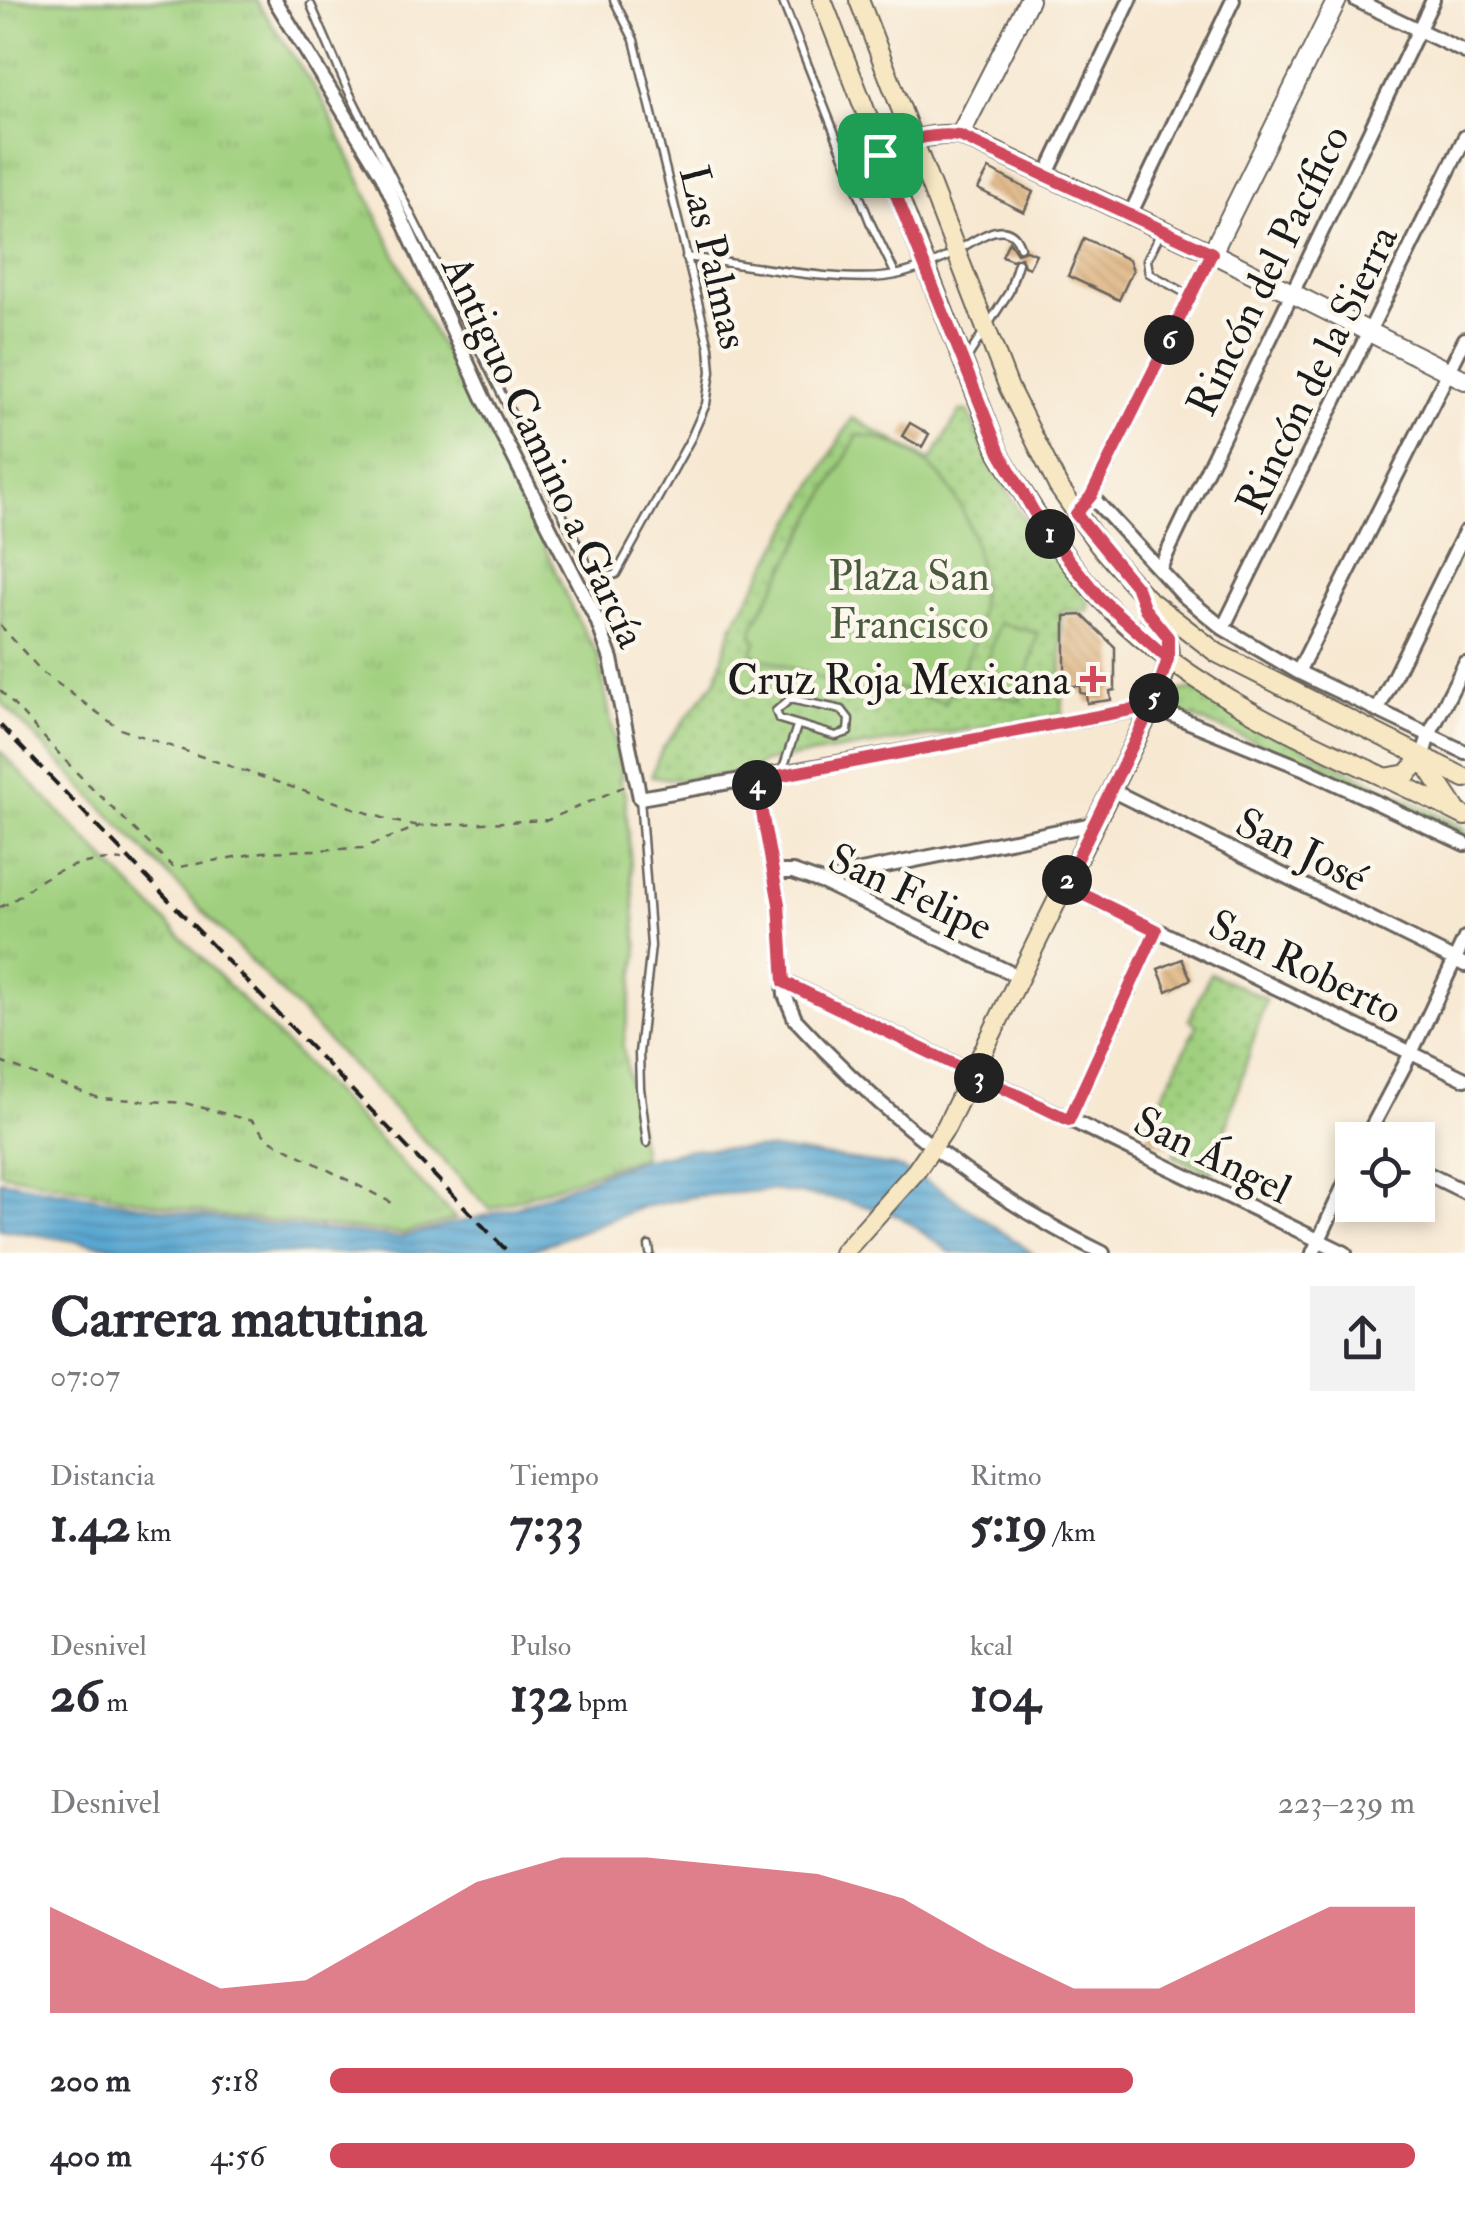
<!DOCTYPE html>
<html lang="es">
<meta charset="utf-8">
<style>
:root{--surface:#fff;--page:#f2f2f3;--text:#2b2b33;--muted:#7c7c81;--accent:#d1495b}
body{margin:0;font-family:"IM FELL Double Pica",serif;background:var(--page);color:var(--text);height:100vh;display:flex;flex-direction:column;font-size:38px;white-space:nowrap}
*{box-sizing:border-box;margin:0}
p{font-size:32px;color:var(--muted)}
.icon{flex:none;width:55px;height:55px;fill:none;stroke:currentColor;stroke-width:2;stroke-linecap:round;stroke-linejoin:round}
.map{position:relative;height:1253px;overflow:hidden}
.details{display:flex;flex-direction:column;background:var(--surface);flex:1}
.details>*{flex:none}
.fabs{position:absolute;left:1335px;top:1122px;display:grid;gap:20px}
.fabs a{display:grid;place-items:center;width:100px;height:100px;border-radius:0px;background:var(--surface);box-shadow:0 5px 15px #0003;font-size:50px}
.pin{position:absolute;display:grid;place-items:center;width:85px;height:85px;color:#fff;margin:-42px;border-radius:20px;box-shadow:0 5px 15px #0006}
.km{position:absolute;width:50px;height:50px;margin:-25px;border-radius:50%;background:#222;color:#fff;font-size:28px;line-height:50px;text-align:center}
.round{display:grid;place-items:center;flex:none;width:105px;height:105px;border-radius:0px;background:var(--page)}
.head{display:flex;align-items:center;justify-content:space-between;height:170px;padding:0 50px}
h1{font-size:55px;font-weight:700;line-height:75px}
.stats{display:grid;grid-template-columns:repeat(3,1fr);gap:15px;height:170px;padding:10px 50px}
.stats div{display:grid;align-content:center}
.stats b{font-size:50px;font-weight:700}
.stats small{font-size:28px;font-weight:400}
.stats p{font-size:28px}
.chart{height:280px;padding:20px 50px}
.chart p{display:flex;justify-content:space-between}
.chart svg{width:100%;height:180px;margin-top:10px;fill:var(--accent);opacity:.7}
ul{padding:0 50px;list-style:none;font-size:32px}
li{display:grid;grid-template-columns:160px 120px 1fr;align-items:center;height:75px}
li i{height:25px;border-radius:12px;background:var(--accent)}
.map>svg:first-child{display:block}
.grass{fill:url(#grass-tufts);stroke:#5e764e;stroke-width:2.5}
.park{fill:url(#park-dots);stroke:#5e764e;stroke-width:2.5}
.pitch{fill:#a0d07f;stroke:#5e764e;stroke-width:2.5}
.water{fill:url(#water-rules);stroke:#3a6176;stroke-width:2.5}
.building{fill:url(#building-back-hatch)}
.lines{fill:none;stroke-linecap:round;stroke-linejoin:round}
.service-casing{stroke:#69635c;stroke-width:11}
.minor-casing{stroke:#69635c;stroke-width:18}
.tertiary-casing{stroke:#69635c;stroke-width:22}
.secondary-casing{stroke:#69635c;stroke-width:22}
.path{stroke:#69635c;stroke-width:2.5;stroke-dasharray:8 8;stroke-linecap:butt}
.service{stroke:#fff;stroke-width:6}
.minor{stroke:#fff;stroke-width:12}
.tertiary{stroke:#fff;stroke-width:18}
.secondary{stroke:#f7e8c3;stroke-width:18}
.rail{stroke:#1c1c1c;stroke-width:4;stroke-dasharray:15 8;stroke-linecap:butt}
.route-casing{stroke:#fff;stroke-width:20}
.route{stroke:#d1495b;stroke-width:12}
.poi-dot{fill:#d1495b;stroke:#fbf7ec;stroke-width:4}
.labels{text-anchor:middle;stroke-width:9;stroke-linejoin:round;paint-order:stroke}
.street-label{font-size:42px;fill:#1c1c1c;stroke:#fbf7ec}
.park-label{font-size:42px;fill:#4a5b3f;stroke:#fbf7ec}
.poi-label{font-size:42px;fill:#1c1c1c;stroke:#fbf7ec;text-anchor:end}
</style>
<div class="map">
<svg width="1465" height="1253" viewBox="0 0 1465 1253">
<defs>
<pattern id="grass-tufts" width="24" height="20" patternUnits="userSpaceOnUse" patternTransform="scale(2.5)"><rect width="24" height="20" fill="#a0d07f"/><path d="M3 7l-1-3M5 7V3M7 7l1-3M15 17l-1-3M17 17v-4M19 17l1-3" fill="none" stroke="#89b26d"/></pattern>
<pattern id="park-dots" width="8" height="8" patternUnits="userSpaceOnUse" patternTransform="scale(2.5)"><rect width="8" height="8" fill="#a0d07f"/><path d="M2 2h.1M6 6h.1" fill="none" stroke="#89b26d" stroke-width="1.8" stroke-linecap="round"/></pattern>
<pattern id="water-rules" width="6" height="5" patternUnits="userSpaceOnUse" patternTransform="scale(2.5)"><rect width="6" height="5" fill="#57a6d1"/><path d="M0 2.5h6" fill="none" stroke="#4786a9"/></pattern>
<pattern id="building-back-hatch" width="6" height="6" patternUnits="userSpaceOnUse" patternTransform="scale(2.5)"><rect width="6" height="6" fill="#e0b786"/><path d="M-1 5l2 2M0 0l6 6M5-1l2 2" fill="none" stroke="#c09d73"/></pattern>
</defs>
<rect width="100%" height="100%" fill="#fbf7ec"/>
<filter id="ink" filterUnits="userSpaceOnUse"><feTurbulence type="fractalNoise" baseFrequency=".01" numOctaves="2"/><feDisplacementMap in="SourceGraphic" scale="20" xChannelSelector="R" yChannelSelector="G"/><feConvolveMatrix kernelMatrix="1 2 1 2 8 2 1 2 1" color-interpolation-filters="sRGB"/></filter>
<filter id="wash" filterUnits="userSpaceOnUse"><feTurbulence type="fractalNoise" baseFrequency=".0048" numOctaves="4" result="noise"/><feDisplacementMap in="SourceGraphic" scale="40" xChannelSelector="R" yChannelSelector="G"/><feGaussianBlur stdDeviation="2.25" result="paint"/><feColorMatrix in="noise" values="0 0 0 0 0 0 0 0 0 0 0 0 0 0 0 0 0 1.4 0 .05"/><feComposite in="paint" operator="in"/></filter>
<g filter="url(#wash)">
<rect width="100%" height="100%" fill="#f7e8d2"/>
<path class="grass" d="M0,0H256L323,101L423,313L526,504L573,611L598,655L622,777L619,779L625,794L638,953L623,1047L643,1156L490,1209L0,701Z
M0,751L456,1219L402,1234L219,1216L0,1173Z"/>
<path class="park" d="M960,411H968L986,453L1027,524L1090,604L1088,611H1061L1062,715L764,762L748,774L678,780L651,776L662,749L716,680L732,627L852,418L931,461Z
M1197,689L1278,735L1465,828V835L1325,768L1172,710L1165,704L1166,697L1179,691Z
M1210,973L1266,999L1212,1173L1173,1156L1181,1136L1150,1121L1197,1025L1189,1020Z"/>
<path class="pitch" d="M858,435C954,444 995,548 976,633C970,658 957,680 945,703L877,682L869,696L752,654L756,641L752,635L754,625Z
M999,623L1038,633L1020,701L979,690Z"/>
<path class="water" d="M691,1149H772L895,1166L941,1189L1032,1253H951L899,1216L847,1201L772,1190L697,1196L642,1207L525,1253H149L0,1229V1180L217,1219L400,1238L513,1208L633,1162Z"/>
<g id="blocks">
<path class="building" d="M989,169L1033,192L1024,212L978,189Z
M1084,238L1129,260L1133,270L1119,300L1068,276Z
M1009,241L1017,253L1026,250L1036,254L1029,268L1024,266L1021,257L1012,260L1002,256Z
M910,423L929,434L922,447L902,436Z
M1082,615L1115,647V690L1110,691L1111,700L1087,703L1086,694L1080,693V686H1065V616Z
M1182,959L1191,979L1167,991L1158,969Z
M1152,1126L1175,1137L1169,1148L1146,1138Z"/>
</g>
</g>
<g filter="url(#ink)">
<use href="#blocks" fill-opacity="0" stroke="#69635c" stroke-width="2.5"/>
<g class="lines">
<g class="service-casing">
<path id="service" d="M782,0L870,222L896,275
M311,5L347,88L591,571L604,578L616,574L691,438L706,404L711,372L709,347L634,40L614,0
M1161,232L1147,260L1149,273L1189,295
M686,257C739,263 852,287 900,274C919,269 940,262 957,251C975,240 1009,213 1020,247
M967,358L1009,292L1018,263
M790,699L842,710L849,719L848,732L836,736L779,719L776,711Z
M782,772L797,726
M640,798L651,946L639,1053L640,1088L647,1143
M649,1246L650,1253"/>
</g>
<g class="minor-casing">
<path id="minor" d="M275,0L382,175L483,397L597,620L611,659L640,798L1152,707L1305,769L1465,844
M1356,0L1465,52
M1046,176L1130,0
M1129,217L1233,0
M1091,496L1183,595L1223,628L1298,672L1465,752
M1076,513L1091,496L1212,253
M1160,568L1433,0
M1223,628L1465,137
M1298,672L1465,339
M1377,711L1465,532
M1422,758L1429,735L1465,664
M756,780L779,904L785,995L795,1019C883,1115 985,1196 1103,1253
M1111,790L1465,965
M774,872H793L824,883L1019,977
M824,883L856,872L1093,824
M1064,885L1465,1079
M784,981L1345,1253
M1069,1120L1156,930
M1365,1140L1411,1053L1465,938
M1418,1169L1465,1192
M1313,1253L1352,1168"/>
</g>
<g class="tertiary-casing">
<path id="tertiary" d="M960,135L1029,0
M880,155C908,140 928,133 960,135L1212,253L1465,380
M1212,253L1337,0"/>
</g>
<g class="secondary-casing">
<path id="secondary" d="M822,0L999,453C1029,504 1060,554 1099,597C1197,704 1340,752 1465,816
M859,0L1009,388L1058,486L1099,545L1146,598L1217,653L1465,778
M1385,778L1407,774L1422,758L1455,808
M843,1253L916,1171L946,1127L1152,707C1167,664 1182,651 1149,613"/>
</g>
<path class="path" d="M0,625L43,673L120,729L392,821L419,826
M0,690L76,772L174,868L263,852L363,848L420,826L548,820L625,786
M0,907C19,900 29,886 46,877C68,865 98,858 123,861
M0,1062L99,1098L185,1103L252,1121L268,1139L396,1205"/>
<use href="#service" class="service"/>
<use href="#minor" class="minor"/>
<use href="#tertiary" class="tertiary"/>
<use href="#secondary" class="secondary"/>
<path class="rail" d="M0,725L509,1253"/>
</g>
</g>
<g class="lines" filter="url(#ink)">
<g class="route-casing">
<path id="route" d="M880,155L1000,453L1034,512L1066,556L1100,598L1168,659L1152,706L1064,885L1156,930L1069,1120L784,982L779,904L756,780L1152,706L1168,659V637L1145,609L1137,588L1076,514L1091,496L1212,253L960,136C928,133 908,140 880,155"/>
</g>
<use href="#route" class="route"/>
</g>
<path class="poi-dot" d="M1088 664h10v10h10v10h-10v10h-10v-10h-10v-10h10z"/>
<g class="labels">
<g class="street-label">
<text transform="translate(715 257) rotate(77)" y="15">Las Palmas</text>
<text transform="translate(1267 270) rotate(-64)" y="15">Rincón del Pacífico</text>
<text transform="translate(1316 369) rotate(-64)" y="15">Rincón de la Sierra</text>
<text transform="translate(545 451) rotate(65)" y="15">Antiguo Camino a García</text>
<text transform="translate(1302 849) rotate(26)" y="15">San José</text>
<text transform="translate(911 891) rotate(25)" y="15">San Felipe</text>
<text transform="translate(1306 966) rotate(26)" y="15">San Roberto</text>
<text transform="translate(1213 1154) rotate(26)" y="15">San Ángel</text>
</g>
<g class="park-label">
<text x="909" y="590">Plaza San<tspan x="909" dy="48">Francisco</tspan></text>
</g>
<g class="poi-label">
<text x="1070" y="694">Cruz Roja Mexicana</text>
</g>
</g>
</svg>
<div class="fabs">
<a><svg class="icon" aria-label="locate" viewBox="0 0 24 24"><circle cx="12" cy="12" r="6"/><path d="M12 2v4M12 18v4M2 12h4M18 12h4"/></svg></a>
</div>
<div class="pin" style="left:880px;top:155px;background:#1e9e55"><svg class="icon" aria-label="arrive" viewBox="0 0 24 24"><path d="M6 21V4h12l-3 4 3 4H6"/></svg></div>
<b class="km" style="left:1050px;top:534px">1</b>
<b class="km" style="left:1067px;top:880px">2</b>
<b class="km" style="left:979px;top:1078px">3</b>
<b class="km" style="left:757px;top:785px">4</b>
<b class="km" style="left:1154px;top:698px">5</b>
<b class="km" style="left:1169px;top:340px">6</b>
</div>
<section class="details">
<div class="head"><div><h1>Carrera matutina</h1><p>07:07</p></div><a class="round"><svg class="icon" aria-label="share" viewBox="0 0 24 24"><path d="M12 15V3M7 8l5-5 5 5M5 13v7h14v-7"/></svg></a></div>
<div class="stats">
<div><p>Distancia</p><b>1.42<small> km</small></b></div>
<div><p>Tiempo</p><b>7:33</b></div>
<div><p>Ritmo</p><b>5:19<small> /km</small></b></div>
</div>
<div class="stats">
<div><p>Desnivel</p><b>26<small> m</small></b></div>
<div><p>Pulso</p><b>132<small> bpm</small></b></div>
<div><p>kcal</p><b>104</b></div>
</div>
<div class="chart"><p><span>Desnivel</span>223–239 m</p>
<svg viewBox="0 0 160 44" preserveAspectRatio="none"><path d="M0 44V18L10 28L20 38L30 36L40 24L50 12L60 6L70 6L80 8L90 10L100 16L110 28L120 38L130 38L140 28L150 18L160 18V44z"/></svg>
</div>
<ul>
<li><b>200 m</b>5:18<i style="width:74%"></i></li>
<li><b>400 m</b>4:56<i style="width:100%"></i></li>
</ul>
</section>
